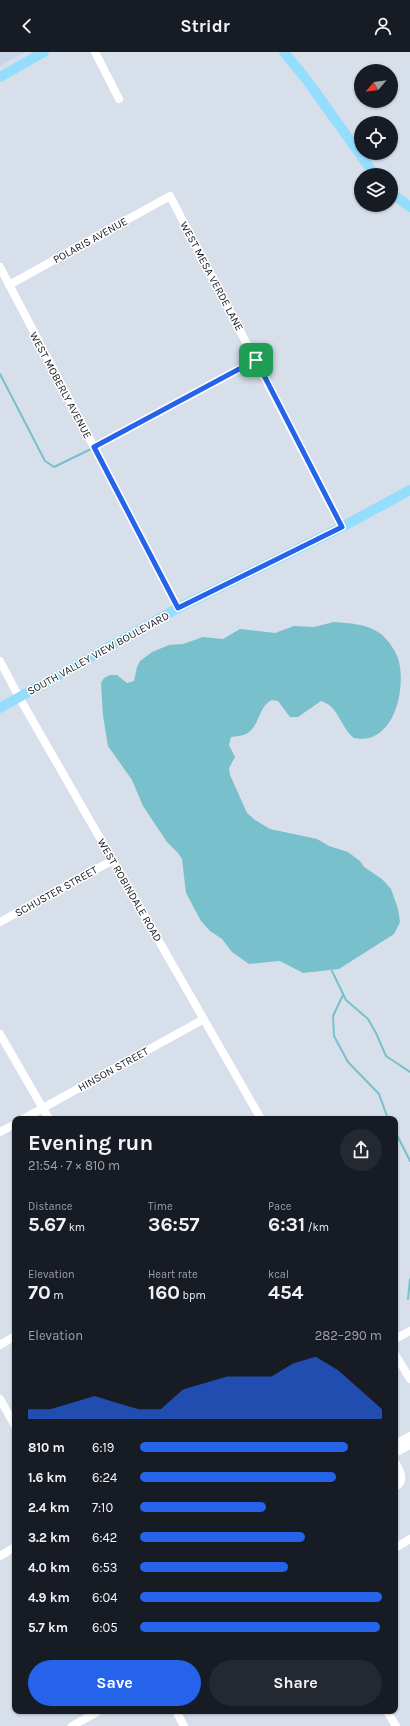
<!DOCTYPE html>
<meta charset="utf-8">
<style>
:root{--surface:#171b24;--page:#242831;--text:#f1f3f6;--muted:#9ea1a6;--accent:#2563eb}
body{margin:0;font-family:Karla,sans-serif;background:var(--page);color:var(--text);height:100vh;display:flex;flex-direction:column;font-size:15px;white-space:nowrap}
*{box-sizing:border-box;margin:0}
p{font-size:13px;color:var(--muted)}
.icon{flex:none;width:22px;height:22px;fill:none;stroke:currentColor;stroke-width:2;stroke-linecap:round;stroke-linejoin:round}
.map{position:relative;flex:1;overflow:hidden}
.panel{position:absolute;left:12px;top:1064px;width:386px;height:598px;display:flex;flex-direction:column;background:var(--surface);border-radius:8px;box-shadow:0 1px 3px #0004}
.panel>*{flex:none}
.needle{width:26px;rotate:241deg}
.fabs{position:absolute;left:354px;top:12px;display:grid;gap:8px}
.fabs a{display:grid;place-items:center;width:44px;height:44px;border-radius:50%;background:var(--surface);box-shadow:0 1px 3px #0004;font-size:20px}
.pin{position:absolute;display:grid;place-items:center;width:34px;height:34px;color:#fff;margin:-17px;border-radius:8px;box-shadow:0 2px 6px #0006}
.round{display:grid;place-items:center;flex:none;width:42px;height:42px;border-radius:21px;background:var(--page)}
.head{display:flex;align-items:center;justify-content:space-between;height:68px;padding:0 16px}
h1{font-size:22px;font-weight:700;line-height:30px}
.metrics{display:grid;grid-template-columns:repeat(3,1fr);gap:6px;height:68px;padding:4px 16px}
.metrics div{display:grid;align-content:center}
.metrics b{font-size:20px;font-weight:700}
.metrics small{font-size:11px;font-weight:400}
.metrics p{font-size:11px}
.chart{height:112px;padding:8px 16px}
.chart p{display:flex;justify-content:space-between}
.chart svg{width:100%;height:72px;margin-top:4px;fill:var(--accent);opacity:.7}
.cta{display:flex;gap:8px;margin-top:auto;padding:8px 16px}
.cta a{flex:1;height:46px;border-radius:24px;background:var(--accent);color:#fff;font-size:16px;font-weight:700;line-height:46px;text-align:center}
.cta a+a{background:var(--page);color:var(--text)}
ul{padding:0 16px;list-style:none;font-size:13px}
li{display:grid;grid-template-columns:64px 48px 1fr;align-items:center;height:30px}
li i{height:10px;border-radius:5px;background:var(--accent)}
header{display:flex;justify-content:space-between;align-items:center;height:52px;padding:0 16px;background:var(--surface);font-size:18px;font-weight:700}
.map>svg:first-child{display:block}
.built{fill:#c7d5e7}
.water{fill:#78c0cb}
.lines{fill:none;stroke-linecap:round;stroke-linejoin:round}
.stream{stroke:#78c0cb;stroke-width:2}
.minor{stroke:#fff;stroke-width:8}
.major{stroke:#95ddfd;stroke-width:10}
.route-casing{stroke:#fff;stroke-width:8}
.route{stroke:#2563eb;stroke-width:5}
.labels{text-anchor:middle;stroke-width:3;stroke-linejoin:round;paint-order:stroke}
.street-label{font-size:11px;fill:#16191e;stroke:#fff}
</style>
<header><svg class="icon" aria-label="back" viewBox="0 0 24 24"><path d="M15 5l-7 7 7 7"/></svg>Stridr<svg class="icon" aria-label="person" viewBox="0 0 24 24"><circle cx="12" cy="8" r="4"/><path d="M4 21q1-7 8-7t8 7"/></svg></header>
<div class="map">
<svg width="410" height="1674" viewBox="0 0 410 1674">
<rect width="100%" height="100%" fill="#d7dfeb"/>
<path class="built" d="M0,0H25L0,14Z"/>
<path class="water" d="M334,570C349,571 368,572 381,582C388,588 397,600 399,610C406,639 393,694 354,686C339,674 340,655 321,649L298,665H290L278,649L272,648C258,654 260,675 246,682C242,684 236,684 231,685L229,693L235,705L229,716L230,723L247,761L255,768L270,777L317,787L329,794L348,800L360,809L364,815L382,827L391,837L398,857L400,870L394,882L339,917L303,921L280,909L249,912L232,900L222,887L210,879L201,869L186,841L182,807L178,801L167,790L143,754L132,728L108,694L103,664L101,631L104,626L110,623H117L127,631L134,629L137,615L140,609L152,600L169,593L183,592L203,585L223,587L240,577L275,581L294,574L314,575Z"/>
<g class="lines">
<path class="stream" d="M0,322L45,409L54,415L91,397
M332,919L346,948L368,967L376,981L386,1004L410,1020
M343,943L333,964L334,984L348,1010L379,1042L388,1067
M395,1079L410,1109
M408,1247L410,1227"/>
<path class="minor" d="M95,0L119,47
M0,215L178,556
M9,233L170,144L342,475
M94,395L256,308
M0,609L19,645L261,1067
M0,870L113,808
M0,982L49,1067
M23,1067L204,967
M0,1080L15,1072
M395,1287L410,1279
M0,1293L15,1284
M395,1302L410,1327
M0,1347L15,1374
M395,1392L410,1384
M395,1401L410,1393
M395,1410C400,1418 406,1429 395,1435
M395,1496L410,1487
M0,1504L15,1495
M176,1659L184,1674
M387,1659L396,1674
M72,1674L99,1659"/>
<path class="major" d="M284,0L306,27L375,123
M0,25L44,0
M391,141L410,155
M0,656L178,556L342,475L410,438"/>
</g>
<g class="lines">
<g class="route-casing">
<path id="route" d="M256,308L342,475L178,556L94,395Z"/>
</g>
<use href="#route" class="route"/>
</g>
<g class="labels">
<g class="street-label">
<text transform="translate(90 188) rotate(-29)" y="4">POLARIS AVENUE</text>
<text transform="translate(212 224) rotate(62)" y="4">WEST MESA VERDE LANE</text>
<text transform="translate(61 333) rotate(62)" y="4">WEST MOBERLY AVENUE</text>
<text transform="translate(98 601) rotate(-29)" y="4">SOUTH VALLEY VIEW BOULEVARD</text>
<text transform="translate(130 838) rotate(60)" y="4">WEST ROBINDALE ROAD</text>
<text transform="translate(56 839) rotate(-29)" y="4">SCHUSTER STREET</text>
<text transform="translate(113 1017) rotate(-29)" y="4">HINSON STREET</text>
</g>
</g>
</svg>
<div class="fabs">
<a><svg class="needle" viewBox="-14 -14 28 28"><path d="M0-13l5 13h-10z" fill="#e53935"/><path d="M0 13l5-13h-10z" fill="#9ea1a6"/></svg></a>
<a><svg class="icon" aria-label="locate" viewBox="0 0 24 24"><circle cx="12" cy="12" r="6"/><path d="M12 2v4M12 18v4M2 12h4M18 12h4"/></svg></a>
<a><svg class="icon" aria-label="layers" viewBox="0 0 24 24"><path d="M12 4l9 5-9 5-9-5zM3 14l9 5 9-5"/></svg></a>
</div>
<div class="pin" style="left:256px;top:308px;background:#1e9e55"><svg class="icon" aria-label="arrive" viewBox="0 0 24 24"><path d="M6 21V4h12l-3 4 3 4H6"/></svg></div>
<section class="panel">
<div class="head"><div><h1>Evening run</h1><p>21:54 · 7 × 810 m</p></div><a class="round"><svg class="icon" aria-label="share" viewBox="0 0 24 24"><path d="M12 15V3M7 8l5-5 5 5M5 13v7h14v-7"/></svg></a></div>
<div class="metrics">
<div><p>Distance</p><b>5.67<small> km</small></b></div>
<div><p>Time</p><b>36:57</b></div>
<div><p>Pace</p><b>6:31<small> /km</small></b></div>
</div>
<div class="metrics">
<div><p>Elevation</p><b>70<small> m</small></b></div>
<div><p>Heart rate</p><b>160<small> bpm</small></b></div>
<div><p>kcal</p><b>454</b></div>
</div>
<div class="chart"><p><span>Elevation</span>282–290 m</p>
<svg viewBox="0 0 160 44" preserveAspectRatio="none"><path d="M0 44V38L10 38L20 34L30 30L40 34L50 38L60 38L70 26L80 22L90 18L100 18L110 18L120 10L130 6L140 14L150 26L160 38V44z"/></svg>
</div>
<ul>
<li><b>810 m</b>6:19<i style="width:86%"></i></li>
<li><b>1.6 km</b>6:24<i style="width:81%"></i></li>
<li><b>2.4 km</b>7:10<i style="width:52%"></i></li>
<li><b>3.2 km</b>6:42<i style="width:68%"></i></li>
<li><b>4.0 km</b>6:53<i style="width:61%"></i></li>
<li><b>4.9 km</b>6:04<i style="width:100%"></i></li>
<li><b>5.7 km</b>6:05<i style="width:99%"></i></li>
</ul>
<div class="cta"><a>Save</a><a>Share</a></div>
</section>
</div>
